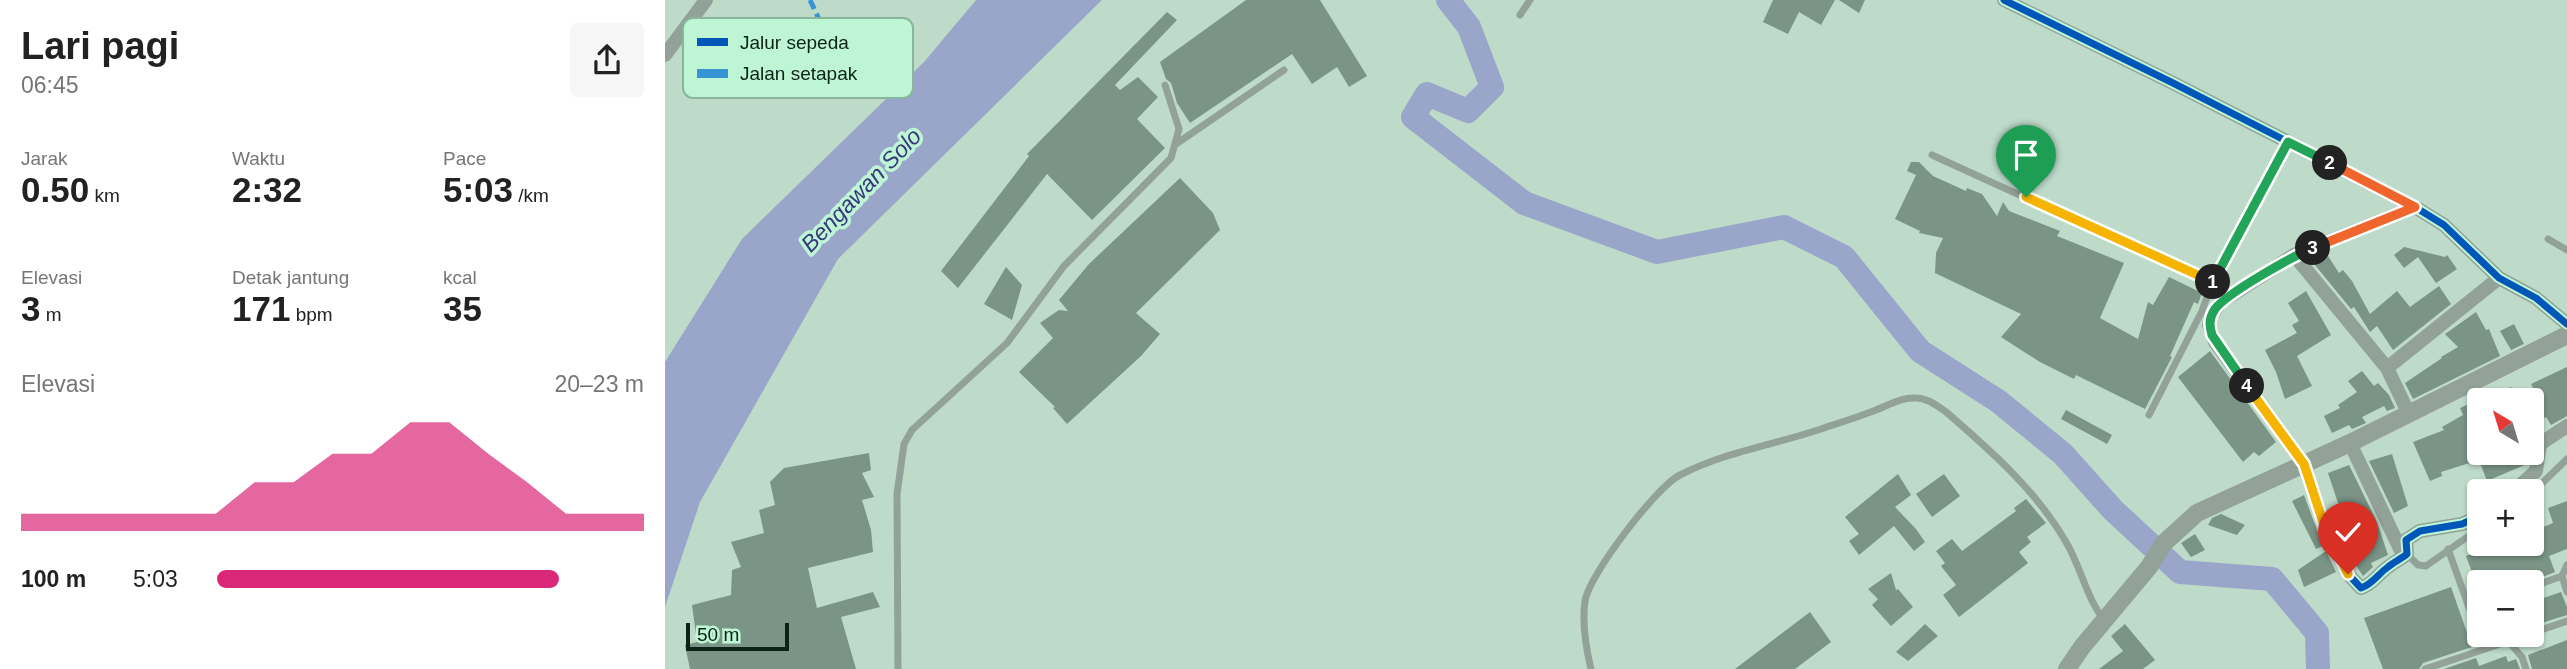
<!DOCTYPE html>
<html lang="id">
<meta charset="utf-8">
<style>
:root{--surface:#fff;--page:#f6f6f6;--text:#222;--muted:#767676;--accent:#db2777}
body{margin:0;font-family:Helvetica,sans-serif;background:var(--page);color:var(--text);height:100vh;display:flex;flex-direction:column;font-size:26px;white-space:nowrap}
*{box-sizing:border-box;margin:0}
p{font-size:23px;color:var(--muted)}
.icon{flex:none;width:38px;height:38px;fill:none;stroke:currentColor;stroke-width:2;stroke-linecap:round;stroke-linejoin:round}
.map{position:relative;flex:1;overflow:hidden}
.sheet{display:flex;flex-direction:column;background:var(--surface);width:665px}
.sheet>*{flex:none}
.needle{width:46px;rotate:322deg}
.buttons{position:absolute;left:1802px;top:388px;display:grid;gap:14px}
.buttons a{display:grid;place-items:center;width:77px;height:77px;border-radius:7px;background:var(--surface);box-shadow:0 2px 5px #0004;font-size:35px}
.scale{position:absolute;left:21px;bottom:18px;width:103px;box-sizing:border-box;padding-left:7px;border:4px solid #0b2216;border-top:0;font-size:19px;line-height:24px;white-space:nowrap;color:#0b2216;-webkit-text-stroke:5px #bef6d5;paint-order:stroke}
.pin{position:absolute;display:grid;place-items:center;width:60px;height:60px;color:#fff;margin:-72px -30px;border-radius:50% 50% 50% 0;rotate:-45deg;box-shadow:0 0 7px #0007}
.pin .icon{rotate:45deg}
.km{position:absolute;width:35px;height:35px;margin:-18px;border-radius:50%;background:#222;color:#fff;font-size:19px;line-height:35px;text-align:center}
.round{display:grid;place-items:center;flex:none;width:74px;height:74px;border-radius:7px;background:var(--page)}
.summary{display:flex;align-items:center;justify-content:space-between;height:119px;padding:0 21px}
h1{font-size:38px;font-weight:600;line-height:52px}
.metrics{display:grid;grid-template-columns:repeat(3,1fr);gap:10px;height:119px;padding:7px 21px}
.metrics div{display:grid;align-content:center}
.metrics b{font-size:35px;font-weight:600}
.metrics small{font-size:19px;font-weight:400}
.metrics p{font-size:19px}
.chart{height:196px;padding:14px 21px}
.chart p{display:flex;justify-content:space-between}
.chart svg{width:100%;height:126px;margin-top:7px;fill:var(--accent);opacity:.7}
ul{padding:0 21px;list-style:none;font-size:23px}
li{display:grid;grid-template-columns:112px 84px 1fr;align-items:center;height:52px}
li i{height:18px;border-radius:9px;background:var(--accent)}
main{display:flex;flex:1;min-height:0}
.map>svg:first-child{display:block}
.water{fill:#9aa6c9}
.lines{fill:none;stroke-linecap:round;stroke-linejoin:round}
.river{stroke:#9aa6c9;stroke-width:24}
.building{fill:#7a9486}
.service{stroke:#92a298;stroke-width:7}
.minor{stroke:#92a298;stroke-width:14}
.tertiary{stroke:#92a298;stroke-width:18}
.quiet{stroke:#3795d4;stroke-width:5;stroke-dasharray:10 5;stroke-linecap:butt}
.cycleway-casing{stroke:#bef6d5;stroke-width:11}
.cycleway{stroke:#0057b8;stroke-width:7}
.split-1-casing{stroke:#fff;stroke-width:14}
.split-2-casing{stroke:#fff;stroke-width:14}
.split-3-casing{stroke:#fff;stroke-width:14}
.split-4-casing{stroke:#fff;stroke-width:14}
.split-5-casing{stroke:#fff;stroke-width:14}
.split-1{stroke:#f5b400;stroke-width:9}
.split-2{stroke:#22a559;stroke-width:9}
.split-3{stroke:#f0652b;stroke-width:9}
.split-4{stroke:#22a559;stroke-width:9}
.split-5{stroke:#f5b400;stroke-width:9}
.labels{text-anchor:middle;stroke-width:7;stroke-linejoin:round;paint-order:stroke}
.water-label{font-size:23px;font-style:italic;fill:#38387d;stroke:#bef6d5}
.key{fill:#bef6d5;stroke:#88b69c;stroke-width:2}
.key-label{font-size:19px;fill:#0b2216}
</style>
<main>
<section class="sheet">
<div class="summary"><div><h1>Lari pagi</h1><p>06:45</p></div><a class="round"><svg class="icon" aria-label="share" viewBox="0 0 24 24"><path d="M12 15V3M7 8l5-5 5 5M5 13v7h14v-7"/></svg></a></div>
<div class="metrics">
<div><p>Jarak</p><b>0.50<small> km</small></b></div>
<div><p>Waktu</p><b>2:32</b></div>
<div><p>Pace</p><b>5:03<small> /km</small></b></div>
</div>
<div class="metrics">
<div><p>Elevasi</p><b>3<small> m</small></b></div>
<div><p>Detak jantung</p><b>171<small> bpm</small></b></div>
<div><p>kcal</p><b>35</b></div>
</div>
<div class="chart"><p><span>Elevasi</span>20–23 m</p>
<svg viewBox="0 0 160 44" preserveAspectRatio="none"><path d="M0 44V38L10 38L20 38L30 38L40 38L50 38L60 27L70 27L80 17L90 17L100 6L110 6L120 17L130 27L140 38L150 38L160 38V44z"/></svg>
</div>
<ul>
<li><b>100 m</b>5:03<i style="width:80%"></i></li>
</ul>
</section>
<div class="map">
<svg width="1902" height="669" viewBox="0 0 1902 669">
<rect width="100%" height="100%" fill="#bedbca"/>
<path class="water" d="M311,0H437L173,259L35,502L0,607V362L77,239L259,62Z"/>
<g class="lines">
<path class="river" d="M783,0L804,27L827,87L803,111L762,94L748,117L859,203L992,252L1119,227L1179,257L1255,351L1333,401L1398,454L1448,510L1515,572L1607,579L1652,633L1653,669"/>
</g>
<path class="building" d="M581,0H655L702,76L684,87L672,67L647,84L627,54L525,123L512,103L506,83L501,79L495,62Z
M1108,0H1170L1156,25L1134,12L1123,34L1098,22Z
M1174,0H1200L1194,13Z
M502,12L512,20L450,85L455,90L473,77L493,97L472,119L500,148L427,220L382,174L293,288L276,271L364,156L362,154Z
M1246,162H1254L1268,176L1301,191L1302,188L1317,194L1332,216L1338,202L1344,211L1395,231L1392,236L1459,263L1435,318L1473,339L1483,302L1488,305L1504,277L1537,293L1533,304L1529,302L1505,356L1507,357L1480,409L1411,375L1409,379L1375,362L1336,337L1356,314L1270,273L1271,253L1278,238L1254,233L1255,231L1230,219L1251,175L1242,171Z
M515,178L548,213L555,230L471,313L495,334L476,356L402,424L388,408L390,407L354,372L388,338L375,323L394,310L403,311L394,300L424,264Z
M1739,247L1780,257L1782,255L1792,269L1771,283L1753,257L1739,268L1729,255Z
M1663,256L1674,273L1678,270L1687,281L1705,314L1732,291L1745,307L1774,286L1786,304L1728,350L1712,326L1705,332L1689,307L1686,309L1650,265Z
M341,267L357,285L347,320L319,304Z
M1641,291L1666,335L1632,356L1647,386L1620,399L1611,372L1600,350L1632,333L1627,325L1634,321L1623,303Z
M1811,312L1821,330L1824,329L1835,356L1748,399L1740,383L1777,358L1776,357L1793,347L1780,334Z
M1849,324L1859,344L1846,350L1835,331Z
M1545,351L1611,442L1594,456L1589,452L1578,462L1513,377Z
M1902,367V416L1886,425L1881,417L1867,425V412L1878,406L1866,384Z
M1697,371L1709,386L1713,383L1724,395L1730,408L1722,411L1719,406L1697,417L1701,423L1687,429L1684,425L1667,433L1659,416L1675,408L1673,405L1692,392L1683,381Z
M1847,387L1852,401H1813L1812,400Z
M1808,402L1815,422V453H1864L1862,464L1822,481L1814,460L1776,472L1777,476L1765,481L1748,442L1779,430L1777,427L1798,415L1795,408Z
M1401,410L1447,435L1442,444L1396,419Z
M204,453L206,470L197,473L209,497L197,500L206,530L208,552L143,568L152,608L208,592L215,607L176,617L191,669H25L20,645L32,642L27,605L66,595L67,570L76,567L66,542L99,533L94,510L110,505L105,482L119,468Z
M1727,454L1743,506L1729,513L1704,461Z
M1684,465L1712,522L1723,555L1706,563L1708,567L1698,576L1686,558L1700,553L1687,529L1674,534L1667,518L1677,515L1663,473Z
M1233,474L1246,495L1230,507L1251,529L1260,542L1249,551L1229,526L1194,555L1184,541L1194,534L1180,517Z
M1279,474L1295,496L1267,517L1251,494Z
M1639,495L1658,546L1651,549L1627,501Z
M1361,499L1381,523L1362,537L1366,542L1354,552L1363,563L1294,617L1278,595L1291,585L1276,566L1280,563L1271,551L1287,539L1297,551L1351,511L1349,508Z
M1902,501V549L1884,556L1890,572L1863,583H1811L1801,556L1833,544H1867V532L1888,523L1883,508Z
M1556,514L1580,525L1572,535L1543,525L1547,518Z
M1530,534L1540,550L1526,557L1516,543Z
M1661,551L1671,572L1639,587L1633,570Z
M1226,573L1231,590L1233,589L1248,607L1226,626L1207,605L1213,599L1203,589Z
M1786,587L1807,647L1758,663L1754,669H1718L1699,618Z
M1896,592L1902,607V615L1867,626V602Z
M1145,612L1166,642L1130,669H1070Z
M1260,624L1273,636L1243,661L1231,652Z
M1460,624L1490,660L1478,669H1434L1458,651L1446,636Z
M1902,640V669H1867L1863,655Z
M1841,656L1843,662L1851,659L1855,669H1779L1811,658L1814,666Z"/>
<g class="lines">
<path class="service" d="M855,15L865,0
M511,144L619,70
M1267,155L1547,283
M1883,239L1902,250
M1484,415L1537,311L1547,283L1623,142
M1867,493L1902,459
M1783,549L1819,649
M1742,554L1753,565L1761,566L1815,528
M1902,565L1897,576L1902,592
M1867,587L1897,576
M1867,633L1902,621
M1844,642L1857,657L1861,669
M233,669L232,494L239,444L247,430L342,343L399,266L506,158L514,129L500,85
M926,669C921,648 917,622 920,601C924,575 991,487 1015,475C1059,452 1109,445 1156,429C1174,423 1193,417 1211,410C1224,405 1237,397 1251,398C1262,398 1271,405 1280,411C1325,450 1371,490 1401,542C1416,567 1421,597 1439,620
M1760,669L1862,635"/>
<path class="minor" d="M1339,0L1508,83L1750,207L1779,225L1834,278L1871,298L1902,324
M0,55L41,0
M1750,207L1629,255L1556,302L1546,316L1544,325L1550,342L1639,464L1659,525L1683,574L1696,588C1708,584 1713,574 1723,567C1729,562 1736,559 1742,554L1741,540L1755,531L1797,524L1815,516
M1629,255L1722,368L1743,412
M1722,368L1834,278
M1685,443L1738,555
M1848,492L1871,471L1875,444L1902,426"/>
<path class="tertiary" d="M1402,669L1417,647L1484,567L1499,543L1532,513L1685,443L1902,335"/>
<path class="quiet" d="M145,0L185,85"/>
<g class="cycleway-casing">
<path id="cycleway" d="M1339,0L1508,83L1750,207L1779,225L1834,278L1871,298L1902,324
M1750,207L1629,255L1556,302L1546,316L1544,325L1550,342L1639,464L1659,525L1683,574L1696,588C1708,584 1713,574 1723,567C1729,562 1736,559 1742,554L1741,540L1755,531L1797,524L1815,516"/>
</g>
<use href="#cycleway" class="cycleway"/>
</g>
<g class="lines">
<g class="split-1-casing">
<path id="split-1" d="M1361,197L1548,282"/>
</g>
<g class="split-2-casing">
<path id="split-2" d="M1548,282L1623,142L1665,163"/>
</g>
<g class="split-3-casing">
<path id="split-3" d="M1648,248L1750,207L1665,163"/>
</g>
<g class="split-4-casing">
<path id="split-4" d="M1582,386L1547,335C1544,325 1544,318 1550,309C1562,293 1628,256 1648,248"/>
</g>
<g class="split-5-casing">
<path id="split-5" d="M1582,386L1639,464L1659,525L1683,574"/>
</g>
<use href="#split-1" class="split-1"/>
<use href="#split-2" class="split-2"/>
<use href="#split-3" class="split-3"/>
<use href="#split-4" class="split-4"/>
<use href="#split-5" class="split-5"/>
</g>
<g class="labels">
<g class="water-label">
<text transform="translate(196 190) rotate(-46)" y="8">Bengawan Solo</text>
</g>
</g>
<rect x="18" y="18" width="230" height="80" rx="10" class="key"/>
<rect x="32" y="38" width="31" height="8" fill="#0057b8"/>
<rect x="32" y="69" width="31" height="9" fill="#3795d4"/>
<g class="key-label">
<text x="75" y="49">Jalur sepeda</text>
<text x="75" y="80">Jalan setapak</text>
</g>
</svg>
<div class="buttons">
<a><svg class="needle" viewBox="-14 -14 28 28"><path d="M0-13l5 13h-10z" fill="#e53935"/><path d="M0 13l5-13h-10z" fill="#767676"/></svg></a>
<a>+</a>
<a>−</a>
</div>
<div class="scale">50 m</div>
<div class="pin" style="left:1361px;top:197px;background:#1e9e55"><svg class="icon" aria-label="arrive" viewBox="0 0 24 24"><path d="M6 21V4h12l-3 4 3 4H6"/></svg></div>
<div class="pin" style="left:1683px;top:574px;background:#d93025"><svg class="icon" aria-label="check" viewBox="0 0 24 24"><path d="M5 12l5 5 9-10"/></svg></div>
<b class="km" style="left:1548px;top:282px">1</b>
<b class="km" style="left:1665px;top:163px">2</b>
<b class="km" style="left:1648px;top:248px">3</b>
<b class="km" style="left:1582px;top:386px">4</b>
</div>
</main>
